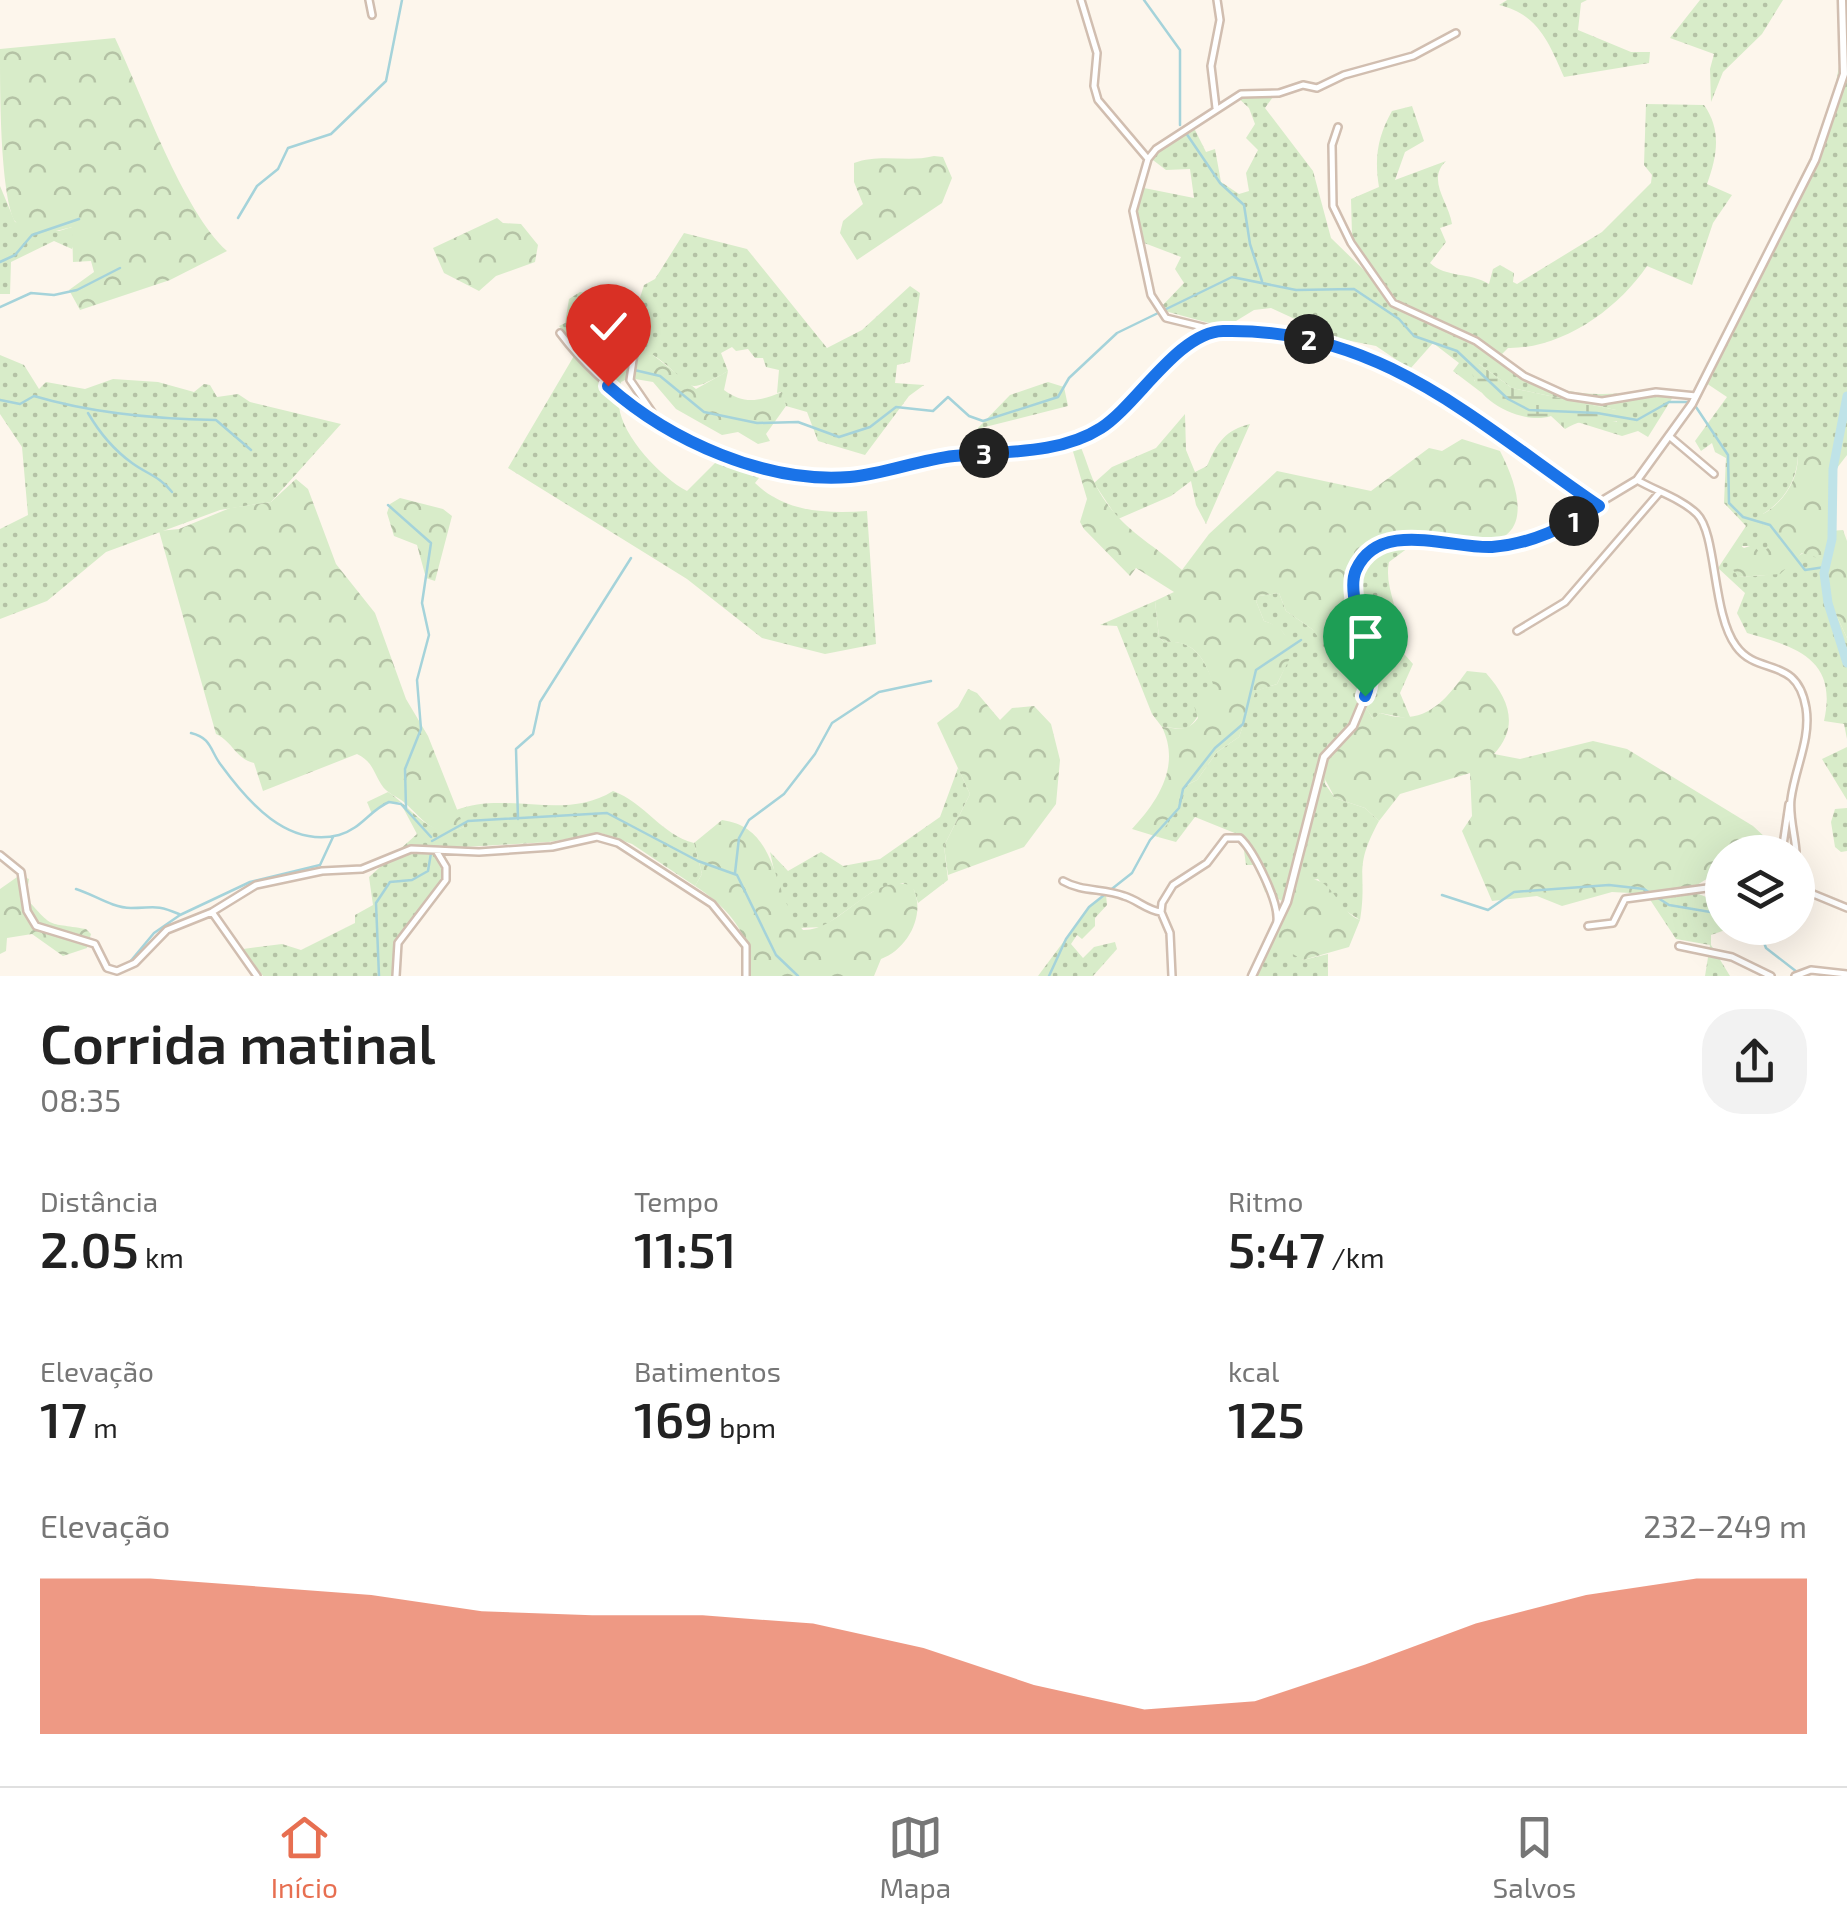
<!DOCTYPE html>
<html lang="pt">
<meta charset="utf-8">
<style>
:root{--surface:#fff;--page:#f2f2f2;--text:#222;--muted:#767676;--line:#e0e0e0;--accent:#e76f51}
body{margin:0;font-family:"Exo 2",sans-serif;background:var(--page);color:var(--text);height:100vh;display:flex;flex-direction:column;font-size:38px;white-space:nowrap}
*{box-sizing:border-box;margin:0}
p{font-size:32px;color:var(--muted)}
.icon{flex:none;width:55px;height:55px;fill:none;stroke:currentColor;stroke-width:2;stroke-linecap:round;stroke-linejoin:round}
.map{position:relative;height:976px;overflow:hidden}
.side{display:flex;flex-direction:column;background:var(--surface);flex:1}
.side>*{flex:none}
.controls{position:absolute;left:1705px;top:835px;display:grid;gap:20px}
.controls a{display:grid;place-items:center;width:110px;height:110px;border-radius:50%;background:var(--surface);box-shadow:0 10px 40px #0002;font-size:50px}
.pin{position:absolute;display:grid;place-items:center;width:85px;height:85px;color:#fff;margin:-102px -42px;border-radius:50% 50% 50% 0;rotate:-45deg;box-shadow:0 0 10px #0007}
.pin .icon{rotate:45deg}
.km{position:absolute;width:50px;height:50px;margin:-25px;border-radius:50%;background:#222;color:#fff;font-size:28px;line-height:50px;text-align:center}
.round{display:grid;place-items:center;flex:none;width:105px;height:105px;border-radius:40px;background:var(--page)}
.overview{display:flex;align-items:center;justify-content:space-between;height:170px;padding:0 40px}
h1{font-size:55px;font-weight:600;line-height:75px}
.stats{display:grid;grid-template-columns:repeat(3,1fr);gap:15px;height:170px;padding:10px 40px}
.stats div{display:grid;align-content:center}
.stats b{font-size:50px;font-weight:600}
.stats small{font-size:28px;font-weight:400}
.stats p{font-size:28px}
.chart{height:280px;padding:20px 40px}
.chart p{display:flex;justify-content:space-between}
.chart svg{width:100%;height:180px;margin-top:10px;fill:var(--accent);opacity:.7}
.tabs{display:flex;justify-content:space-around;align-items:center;height:140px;border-top:2px solid var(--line);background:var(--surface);font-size:28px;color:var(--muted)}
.tabs a{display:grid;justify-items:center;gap:5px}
.tabs .on{color:var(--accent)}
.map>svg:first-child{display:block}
.grass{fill:url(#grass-dots)}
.forest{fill:url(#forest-crowns)}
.wetland{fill:url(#wetland-marsh)}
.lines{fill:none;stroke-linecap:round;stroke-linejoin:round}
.stream{stroke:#a5d3da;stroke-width:2.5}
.river{stroke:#bfe3e8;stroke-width:9}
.minor-casing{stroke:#d1beb0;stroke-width:10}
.tertiary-casing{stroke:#d1beb0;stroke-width:11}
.minor{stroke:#fff;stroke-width:5}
.tertiary{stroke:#fff;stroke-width:6}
.route-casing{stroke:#fff;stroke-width:20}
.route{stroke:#1a73e8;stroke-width:12}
</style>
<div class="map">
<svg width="1847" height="976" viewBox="0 0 1847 976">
<defs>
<pattern id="grass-dots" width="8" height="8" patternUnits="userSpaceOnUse" patternTransform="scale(2.5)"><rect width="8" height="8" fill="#d8ecc9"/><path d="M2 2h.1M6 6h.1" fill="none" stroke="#b4c2a5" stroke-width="1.8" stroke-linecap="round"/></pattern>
<pattern id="forest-crowns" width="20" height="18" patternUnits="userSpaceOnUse" patternTransform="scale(2.5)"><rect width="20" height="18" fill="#d8ecc9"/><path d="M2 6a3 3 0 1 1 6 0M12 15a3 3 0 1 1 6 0" fill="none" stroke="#b4c2a5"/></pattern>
<pattern id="wetland-marsh" width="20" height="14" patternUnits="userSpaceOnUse" patternTransform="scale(2.5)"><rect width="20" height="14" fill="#d8ecc9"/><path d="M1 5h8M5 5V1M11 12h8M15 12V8" fill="none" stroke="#b4c2a5"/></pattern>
</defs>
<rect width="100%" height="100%" fill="#fdf6ec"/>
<path class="grass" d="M1507,0H1587L1581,3L1578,30L1631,52H1650L1649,63L1564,77C1549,43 1538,14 1499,5Z
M1700,0H1783L1762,34L1723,72L1711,102L1710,69L1714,54L1670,38Z
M1844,0H1847V455L1837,468L1835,451L1798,456C1797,480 1784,501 1763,514L1770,546L1761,555L1753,546H1742L1738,577L1766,575L1805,552L1825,560L1832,606L1847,638V739L1844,724L1824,721C1838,659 1796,647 1747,633L1737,613L1745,593L1718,568L1746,526L1724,503L1726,458L1715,452L1712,443L1701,451L1695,441L1727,397L1706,383L1695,391C1756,265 1847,146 1844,0Z
M1250,89L1278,90L1265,108L1313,171L1331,238L1366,272L1370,269L1352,235L1351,199L1379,187C1374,157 1378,136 1392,111L1412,106L1424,141L1405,152L1395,180L1446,161C1426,180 1449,202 1452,224L1440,228L1446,242L1430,263C1446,278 1470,272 1489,284L1493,269L1500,265L1514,273L1513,282L1517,284L1602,232L1651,183L1652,175L1644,165L1646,104L1704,105C1722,130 1717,157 1707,184L1732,195L1713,223L1692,285L1647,266C1618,309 1562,349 1508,348L1502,354C1558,408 1609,393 1678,389L1648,437L1638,431L1622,436L1577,422L1592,417L1617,422L1616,410L1512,388L1479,364L1474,380L1482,393L1453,371L1459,363L1433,343L1410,369L1376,346L1301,331L1297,320L1271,308L1254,310L1236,321L1209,323L1165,311L1161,307L1184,283L1175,269L1181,257L1139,241L1135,211L1139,187L1194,198L1190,169L1166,170L1145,154L1192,124L1206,152L1215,149L1221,182L1239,194L1249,191L1246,173L1258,150L1246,138L1255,124L1249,108L1235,95Z
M0,186L15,222L59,231L72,227L76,240L72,249L54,241L11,262L10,294H0Z
M684,233L747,249L827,348L862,330L910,286L920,293L910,362L897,365L895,383L924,385L909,396L865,455L818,441L807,412L786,406L781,392L777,393L779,370L766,367L763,358H755L748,349L736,351L732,347L721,353L728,371C679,399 696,384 653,355L633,359L627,368L629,378L621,382C621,390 618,399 619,406C622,437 662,478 687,491L728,450L769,465L755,483C785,512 826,514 867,511L876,644L825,654L762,638L687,579L508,468L578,349L559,326L565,323L569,299L580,292L596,294V311L632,323L644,285L655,279Z
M0,355L24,365L39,389L46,382L85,389L113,379L158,382L194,392L204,384L210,385L217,397L238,394L250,402L341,424L271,502L220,510L106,552L47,601L0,619V529L28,515L22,447L0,414Z
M1048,382L1064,387L1068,406L977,429L1010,395Z
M1185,414L1186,450L1195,472L1207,466C1217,442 1226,430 1250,424L1206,524L1196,505L1191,481L1171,496L1118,519L1094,483L1112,467L1156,448Z
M1410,532L1428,533L1389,562C1383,590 1405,617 1398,647L1413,664L1400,693L1411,719L1380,713L1374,720L1363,704L1349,729L1327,745L1325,784L1335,798L1365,808L1379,821C1352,870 1368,872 1360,920L1343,909L1318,879L1292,884L1284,902L1265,892L1255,865H1246L1242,836L1195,817L1176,842L1158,837L1185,786L1197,780L1217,752L1239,737L1255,691L1277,684C1291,658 1298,632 1264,621L1256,601L1259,596L1279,593L1286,611L1312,629L1368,691L1375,684L1352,585L1365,550Z
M1155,601L1159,637L1164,642C1194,639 1204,658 1214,684C1207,697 1199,721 1186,729L1162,727L1152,714L1117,626L1100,625Z
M1847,747V800L1822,759Z
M958,768L970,794L944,846L948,880L918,903L914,890L903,883L872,892L823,927L799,928L780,897L770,852L788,871L821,852L843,866L880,859L940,817Z
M613,791C645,803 662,835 694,843L702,874L695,886L632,844L601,833L549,842L448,848L444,852L449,867L439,891L396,942V976H263L243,949L282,944L301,950L355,923V915L373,905L369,877L417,834L400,802H388L372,814L367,802L388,792C413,808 431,842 464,827L456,810C506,790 564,822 613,791Z
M1847,808V851L1841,852L1835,847L1831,822L1835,809Z
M1688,890L1722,903V928H1731L1711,935V945L1730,976H1705L1710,945L1676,939L1645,892L1666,895Z
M1106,895L1107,905L1095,918V926L1082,939L1077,935L1071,944L1083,958L1094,947L1115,942L1117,949L1093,976H1038L1090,906Z
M1272,928L1303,960L1328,954V976H1249Z"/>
<path class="forest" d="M115,38C143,97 182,210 227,251L170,280L80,310L69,290L94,272L91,261L73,262L72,227C53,232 29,238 14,220C0,189 0,89 0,49Z
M934,156L943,157L952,178L942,203L857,260L840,233L843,221L863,204L854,182V163C881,153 907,163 934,156Z
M497,218L503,223L521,224L538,245L535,262L496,276L479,291L444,273L433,248Z
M653,355L696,389L728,371L724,390C744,405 760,401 782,392L786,406L766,434L770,441L758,444L738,432L722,435L676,409L653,382L629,378L625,357Z
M1074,434C1086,453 1088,474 1100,493C1123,531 1151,542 1182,570L1209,534L1277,471L1371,491L1429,448L1442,451L1462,439L1500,451C1527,503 1531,554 1454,541C1441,538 1430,532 1416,532C1400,532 1378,540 1365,550L1352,577L1363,653L1370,678L1377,685L1373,692L1337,663L1312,629L1286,611L1279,593L1259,596L1256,601L1264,621L1278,626L1289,640L1290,658L1277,684L1256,691L1239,737L1217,752L1197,780L1185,786L1182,804L1158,837L1132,829C1158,801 1181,766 1162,727C1178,728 1187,733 1198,718L1193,703L1208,694L1213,684C1204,657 1194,640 1164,642L1159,637L1155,601L1174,592L1136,568L1130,576L1084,529L1080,522L1087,499L1069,438Z
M1820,447L1835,451L1837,489L1829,531L1843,530L1847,541V638L1832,606L1825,560L1802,553L1780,574L1738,577L1728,562L1736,543L1744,548L1753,545L1761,554L1769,547L1762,534L1763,514C1784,502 1798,480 1798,456Z
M296,479L308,489L336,564L375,613L406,699L428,736L464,827C435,840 425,821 405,803C397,796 387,794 381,784C373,771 372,761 357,754L263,791L254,763C235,758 233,742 216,734L159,531L179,529L230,508L271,502Z
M400,498L443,509L452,516L435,581L426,578L417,545L394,536L387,513L390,504Z
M1467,671L1486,673C1510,700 1519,727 1494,754L1520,759L1593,741L1627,749L1753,826L1781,852H1722V879L1713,875L1689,890L1666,895L1612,892L1562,906L1537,896L1492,901L1462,831L1472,816L1470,773L1400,794L1379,821L1365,808L1335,798L1320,770C1320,746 1350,727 1363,703L1373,719L1380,713C1423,727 1443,704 1467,671Z
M968,689L977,693L1000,720L1012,708L1034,706L1051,724L1060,760L1056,804L1024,847L948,875L944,846L970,794L937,723L958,707Z
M722,820C781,828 770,894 803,930C841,931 872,871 912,886C927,912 909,949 881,959L874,976H747C757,938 725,905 695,886L702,874L694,843Z
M20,875L29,879L26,898C54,929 45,922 86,929L91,934L87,948L63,956L32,934L7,938L6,951L0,954V889Z
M1309,879C1334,879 1338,912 1360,920L1349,947L1303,960L1279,946L1272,928L1279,921L1292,884Z"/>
<path class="wetland" d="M1479,364L1512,388L1616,410L1627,418C1604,429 1598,410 1565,429L1551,416C1522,426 1468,398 1473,367Z"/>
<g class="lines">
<path class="stream" d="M1144,0L1180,50V125
M1186,133L1220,183L1244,205L1250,244L1262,281
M238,218L257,186L278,169L288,148L331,134L386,81L402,0
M0,262L15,255L32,235L79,219
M0,307L31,293L54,295L77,290L120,268
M579,307L590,316L606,352L630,369L660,376L704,412L757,423L798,422L839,437L870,427L896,407L933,411L948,397L969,416L983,421L1058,397L1069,378L1117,333L1232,277L1296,290L1354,289L1399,319L1414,336L1457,351L1508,399L1529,410L1597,413L1637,420L1669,402H1689
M0,400L20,404L34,396C91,413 156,419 216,420L251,450
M1696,407L1728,455L1729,503L1743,517L1770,525L1805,570L1825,567
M88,413C99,432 114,450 132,463C147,474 159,476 172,492
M388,505L431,543L422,603L429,635L417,680L421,729L405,769L406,808
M191,733C212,738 210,751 221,765C248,802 287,848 339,835C361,829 370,810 389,802L401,804L431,837
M518,819L516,749L533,734L540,702L631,558
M432,841L468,821L607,813L698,861L737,875L776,955L798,976
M735,873L739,838L749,820L784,794L815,754L832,723L879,692L931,681
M76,889C93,894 112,908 131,908C155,908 155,904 179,914
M1442,895L1488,910L1514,892L1609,885L1644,889L1669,905L1722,914
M1759,928L1766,948L1797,972
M129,963L154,933L180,915L250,882L320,865L333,837
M379,976L376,903L390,882L412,880L428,871L431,853
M1049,976L1066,939L1089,907L1132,873L1150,840L1179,808L1183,789L1215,748L1243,724L1256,670L1301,640"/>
<path class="river" d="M1847,396L1833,469L1832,539L1824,573L1828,603L1847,663"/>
<g class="minor-casing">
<path id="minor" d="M369,0L372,15
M1081,0L1097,53L1094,86L1098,100L1148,159
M1456,33L1413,56L1344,75L1317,88L1303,85L1279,93L1241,94L1156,149L1148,159L1133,211L1151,295L1166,318L1219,331L1307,338L1368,355L1479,421L1596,504
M1216,108L1211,66L1220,20L1217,0
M1338,127L1332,145L1333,206L1351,243L1393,303L1476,341L1524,376L1568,396L1602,401L1656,392L1696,396
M608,320L635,347L630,380L656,418
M560,333C608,397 671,432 744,460C769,469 791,479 818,479C864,480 907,461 952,456C996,451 1046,454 1087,436C1131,417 1164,358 1216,332
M1669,436L1714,474
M1637,480C1656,491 1682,499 1697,514C1717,534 1712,614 1736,646C1758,677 1797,655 1806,708C1811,739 1795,768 1791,799C1789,816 1795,835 1796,852
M1517,631L1565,602L1659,493
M1782,852L1789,804
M0,855L21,872L27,911L36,926L95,944L107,968L117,971L135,963L167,930L212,912L256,885L322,871L362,869L411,849L479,852L552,847L597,837L618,843L712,904L746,946V976
M1798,878L1806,891L1847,908
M1063,881C1082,892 1103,888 1124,896C1138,900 1146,910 1161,912
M212,912L257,976
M1588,926L1613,923L1625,899L1722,886
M1679,946L1732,957L1771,976
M396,976L398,943L446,880V867L437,852
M1172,976L1170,933L1161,912L1162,903L1173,885L1207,863L1226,838H1240C1254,851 1279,902 1277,921
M1795,976L1811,970L1847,974"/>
</g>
<g class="tertiary-casing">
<path id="tertiary" d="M1252,976L1287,902L1324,757L1353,726L1370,685L1363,653L1364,624L1353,590L1358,565L1374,549L1406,541L1427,538L1492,547L1544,536L1637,480L1692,404L1815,160L1844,74L1842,0"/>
</g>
<use href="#minor" class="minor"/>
<use href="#tertiary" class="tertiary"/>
</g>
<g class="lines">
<g class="route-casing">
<path id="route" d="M608,386C670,441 767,484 850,477C885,474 918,460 954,456C1001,451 1059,455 1101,428C1137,405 1178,332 1223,331C1380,327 1478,424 1599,506C1565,527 1532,544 1492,547C1451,549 1379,518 1356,570C1343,599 1381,662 1365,696"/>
</g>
<use href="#route" class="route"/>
</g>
</svg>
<div class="controls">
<a><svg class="icon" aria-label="layers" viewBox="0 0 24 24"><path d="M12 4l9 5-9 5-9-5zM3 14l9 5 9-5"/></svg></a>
</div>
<div class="pin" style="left:1365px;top:696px;background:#1e9e55"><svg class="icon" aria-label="arrive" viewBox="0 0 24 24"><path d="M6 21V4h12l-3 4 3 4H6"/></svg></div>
<div class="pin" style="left:608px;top:386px;background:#d93025"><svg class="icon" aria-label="check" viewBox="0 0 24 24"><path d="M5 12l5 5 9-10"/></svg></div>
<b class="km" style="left:1574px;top:521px">1</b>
<b class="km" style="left:1309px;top:339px">2</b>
<b class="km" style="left:984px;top:453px">3</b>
</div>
<section class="side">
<div class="overview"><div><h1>Corrida matinal</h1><p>08:35</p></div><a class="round"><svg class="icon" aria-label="share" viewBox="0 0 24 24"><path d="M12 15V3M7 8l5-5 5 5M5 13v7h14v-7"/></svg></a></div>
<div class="stats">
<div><p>Distância</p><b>2.05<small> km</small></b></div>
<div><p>Tempo</p><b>11:51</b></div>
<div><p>Ritmo</p><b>5:47<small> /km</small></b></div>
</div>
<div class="stats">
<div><p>Elevação</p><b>17<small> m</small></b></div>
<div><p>Batimentos</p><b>169<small> bpm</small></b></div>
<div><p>kcal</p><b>125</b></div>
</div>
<div class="chart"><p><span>Elevação</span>232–249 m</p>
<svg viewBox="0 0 160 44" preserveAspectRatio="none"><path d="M0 44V6L10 6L20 8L30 10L40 14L50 15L60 15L70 17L80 23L90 32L100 38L110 36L120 27L130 17L140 10L150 6L160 6V44z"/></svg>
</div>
</section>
<nav class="tabs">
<a class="on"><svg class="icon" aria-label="home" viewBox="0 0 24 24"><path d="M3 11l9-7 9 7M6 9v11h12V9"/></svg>Início</a>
<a><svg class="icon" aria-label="map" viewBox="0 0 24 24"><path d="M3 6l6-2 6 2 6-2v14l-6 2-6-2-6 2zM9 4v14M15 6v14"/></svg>Mapa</a>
<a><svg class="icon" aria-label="saved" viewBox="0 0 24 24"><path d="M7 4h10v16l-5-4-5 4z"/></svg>Salvos</a>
</nav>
